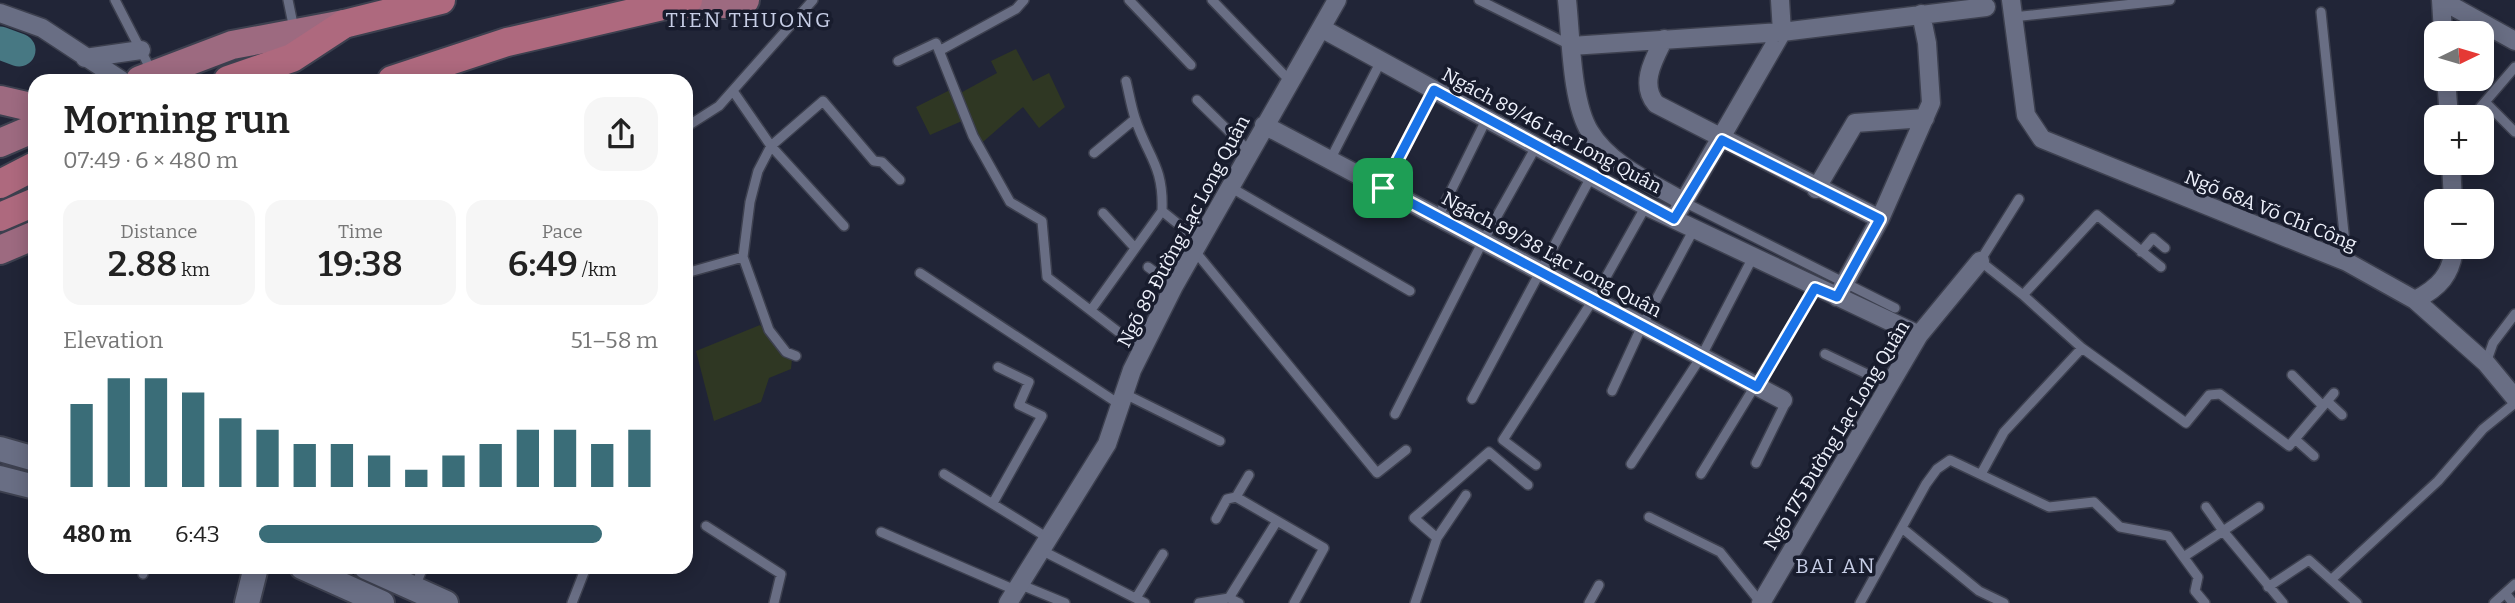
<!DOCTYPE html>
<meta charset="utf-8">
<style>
:root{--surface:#fff;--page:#f6f6f6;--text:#222;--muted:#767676;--accent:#3a6d78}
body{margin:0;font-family:Bitter,serif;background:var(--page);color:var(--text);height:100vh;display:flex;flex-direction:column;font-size:26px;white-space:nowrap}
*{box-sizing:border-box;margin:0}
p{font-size:23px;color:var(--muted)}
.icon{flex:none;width:38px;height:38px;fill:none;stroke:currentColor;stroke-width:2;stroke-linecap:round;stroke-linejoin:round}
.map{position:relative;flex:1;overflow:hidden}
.drawer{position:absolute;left:28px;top:74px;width:665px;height:500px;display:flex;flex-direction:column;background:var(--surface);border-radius:21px;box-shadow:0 4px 18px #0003}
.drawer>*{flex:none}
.needle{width:46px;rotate:85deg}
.tools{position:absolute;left:2424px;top:21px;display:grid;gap:14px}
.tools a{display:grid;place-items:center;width:70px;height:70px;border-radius:14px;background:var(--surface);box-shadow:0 4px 18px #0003;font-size:35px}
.pin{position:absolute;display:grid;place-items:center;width:60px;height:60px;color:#fff;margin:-30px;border-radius:14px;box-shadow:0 4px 10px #0006}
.round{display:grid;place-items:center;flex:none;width:74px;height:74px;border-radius:21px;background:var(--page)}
.overview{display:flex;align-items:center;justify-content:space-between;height:119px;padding:0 35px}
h1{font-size:38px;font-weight:600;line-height:52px}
.stats{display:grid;grid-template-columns:repeat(3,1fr);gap:10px;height:119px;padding:7px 35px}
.stats div{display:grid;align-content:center;border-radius:18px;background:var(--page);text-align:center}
.stats b{font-size:35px;font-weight:600}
.stats small{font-size:19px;font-weight:400}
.stats p{font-size:19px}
.chart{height:196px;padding:14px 35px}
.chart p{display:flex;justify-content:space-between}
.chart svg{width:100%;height:126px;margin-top:7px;stroke:var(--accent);stroke-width:6}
ul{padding:0 35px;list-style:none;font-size:23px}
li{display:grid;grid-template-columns:112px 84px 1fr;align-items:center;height:52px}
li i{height:18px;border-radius:9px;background:var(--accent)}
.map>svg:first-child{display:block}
.green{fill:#2f3723}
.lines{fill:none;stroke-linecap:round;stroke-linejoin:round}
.river{stroke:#477883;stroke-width:33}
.service-casing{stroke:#3d404f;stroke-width:12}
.minor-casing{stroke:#3d404f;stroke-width:21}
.secondary-casing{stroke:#3d404f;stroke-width:28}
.primary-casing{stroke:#3d404f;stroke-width:32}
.trunk-casing{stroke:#3d404f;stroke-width:32}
.service{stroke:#696e84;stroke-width:9}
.minor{stroke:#696e84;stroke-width:18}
.secondary{stroke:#696e84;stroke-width:24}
.primary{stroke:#9d6a80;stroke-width:28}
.trunk{stroke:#ae697e;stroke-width:28}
.route-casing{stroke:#fff;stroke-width:14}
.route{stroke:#1a73e8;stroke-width:9}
.labels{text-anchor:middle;stroke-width:7;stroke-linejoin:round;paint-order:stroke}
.street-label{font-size:19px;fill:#f0f3fd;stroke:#181c2d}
.neighbourhood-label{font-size:21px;letter-spacing:2px;fill:#c7cee6;stroke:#181c2d}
</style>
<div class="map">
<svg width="2515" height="603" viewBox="0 0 2515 603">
<rect width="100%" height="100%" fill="#212537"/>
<path class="green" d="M1016,49L1033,81L1049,73L1065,107L1039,128L1023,107L976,148L962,121L930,135L916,107L950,90L955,96L997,73L991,61Z
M760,325L792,359L791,369L769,378L761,402L714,421L696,351Z"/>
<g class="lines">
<path class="river" d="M0,43L19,50"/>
<g class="service-casing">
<path id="service" d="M115,0L152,72
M288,0L294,29
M1129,0L1191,65
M1212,0L1290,81
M1479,0L1570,45
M2321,12L2347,262
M2013,17L2170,0
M939,51L1016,9L1024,0
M898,61L936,43L973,136L1010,202L1042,221L1047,277L1142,350
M1126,81C1129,93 1131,106 1135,118C1147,156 1164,165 1162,211
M733,91L771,146L844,226
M1197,100L1250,152
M2485,102L2515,132
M2472,117L2515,67
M686,127L719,106L813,0
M1094,153L1135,119
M1330,160L1381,61
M1230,187L1410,291
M1383,188L1434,90
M2019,199L1980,261L2023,295
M1684,202L1895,308
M1103,213L1135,248
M1438,217L1487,118
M1194,250L1377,473L1406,450
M2141,252L2153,238L2165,248
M1148,267L1174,286
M2161,267L2097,215L2023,295L2082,348L2186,423L2209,395L2220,394L2289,446L2334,393
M686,273L743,257
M920,273L1119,404
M1091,310L1162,211L1198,240
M1825,354L1888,384
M796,356L786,352L769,330L743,257L750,202L758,171L771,146L823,101L874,161L882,162L900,180
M2486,363L2493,343L2515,314
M2292,375L2323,406
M1612,391L1642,326L1694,229
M1125,394L1220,441
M1472,399L1592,175
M2327,401L2342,415
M1395,414L1483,241L1537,145
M2295,439L2314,456
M1756,463L1785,404L1783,400
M1631,464L1701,357L1752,259
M1536,465L1503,440L1593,300L1646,206
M944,474L1048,538
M1701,474L1815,288
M1981,474L2004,432L2082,348
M1249,475L1236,497L1324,548L1294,603
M993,503L1042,416L1019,405L1029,382L998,367
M2206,507L2223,531L2259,507
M1649,517L1720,552L1761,603
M1216,519L1227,499L1236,497
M706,526L781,574L774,603
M1902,528L1979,591L2004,603
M881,532L1015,590
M1437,538L1414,518L1489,452L1528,485
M1041,550L1145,603
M2185,556L2223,531L2283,603
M143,574L145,567
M2332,579L2438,481L2483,429L2515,403
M1019,584L1065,603
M415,587L423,567
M2268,587L2309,560L2357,603
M2506,594L2513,603
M1136,598L1163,554
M1229,598L1277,521
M572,603L586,567
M1199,603L1229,598L1239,603
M1415,603L1437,538L1466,495
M1589,603L1599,585
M1860,603L1926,484L1937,469L1950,460L2049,507L2094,502L2120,527L2168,536L2198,577L2195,591L2205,603
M2494,603L2515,584"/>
</g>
<g class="minor-casing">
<path id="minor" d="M1567,0C1571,36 1571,102 1590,132C1610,165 1652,183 1684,202
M2011,0L2026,115L2042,139L2347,262L2415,300L2486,363L2515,398
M2441,0L2515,41
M2441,0L2443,33
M0,13L42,28L121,80
M1321,28L1646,206L1919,335
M1664,39C1654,59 1639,84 1656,104L1880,219
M1571,46L1782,32L1986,7
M85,58L141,50
M2446,79L2449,117
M1264,125L1783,400
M2451,163L2453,201
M1816,189L1855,123L1925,118
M1679,210L1782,32L1780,0
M1837,297L1880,219L1931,103L1927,43L1921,14
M2415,300C2439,288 2452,274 2454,247
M1008,603L1107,444L1132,370L1174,286L1337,0
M1761,603L1919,335L1980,261"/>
</g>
<g class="secondary-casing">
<path id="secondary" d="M0,449L35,459
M0,478L35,487
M302,567L382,603
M366,567L446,603
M247,603L256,567"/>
</g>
<g class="primary-casing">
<path id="primary" d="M680,4H726L745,0
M140,80L232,45L344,24
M0,100L35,108
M0,143L35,128
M0,250L35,235"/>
</g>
<g class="trunk-casing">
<path id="trunk" d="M228,80L292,58L344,24L441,0
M392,80L507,42L688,0
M0,184L35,166
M0,217L35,202"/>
</g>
<use href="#service" class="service"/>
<use href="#minor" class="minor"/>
<use href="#secondary" class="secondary"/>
<use href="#primary" class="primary"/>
<use href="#trunk" class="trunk"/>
</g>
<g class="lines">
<g class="route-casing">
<path id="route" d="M1434,90L1674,219L1722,140L1880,219L1837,297L1815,288L1757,387L1383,188Z"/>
</g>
<use href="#route" class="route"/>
</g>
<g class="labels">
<g class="street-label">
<text transform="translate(1552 130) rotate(28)" y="7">Ngách 89/46 Lạc Long Quân</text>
<text transform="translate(2271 210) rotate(22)" y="7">Ngõ 68A Võ Chí Công</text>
<text transform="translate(1183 231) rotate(-62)" y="7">Ngõ 89 Đường Lạc Long Quân</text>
<text transform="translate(1552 254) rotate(28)" y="7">Ngách 89/38 Lạc Long Quân</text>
<text transform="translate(1836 435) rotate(-59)" y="7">Ngõ 175 Đường Lạc Long Quân</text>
</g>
<g class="neighbourhood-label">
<text x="749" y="27">TIEN THUONG</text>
<text x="1836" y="573">BAI AN</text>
</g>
</g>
</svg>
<div class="tools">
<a><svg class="needle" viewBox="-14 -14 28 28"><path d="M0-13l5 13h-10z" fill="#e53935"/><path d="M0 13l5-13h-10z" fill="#767676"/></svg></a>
<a>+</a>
<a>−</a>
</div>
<div class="pin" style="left:1383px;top:188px;background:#1e9e55"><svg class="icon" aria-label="arrive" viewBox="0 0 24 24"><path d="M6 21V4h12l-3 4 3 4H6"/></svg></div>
<section class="drawer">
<div class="overview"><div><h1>Morning run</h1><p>07:49 · 6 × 480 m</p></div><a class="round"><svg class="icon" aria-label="share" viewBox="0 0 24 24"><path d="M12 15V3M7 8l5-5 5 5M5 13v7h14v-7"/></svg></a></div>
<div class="stats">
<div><p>Distance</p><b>2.88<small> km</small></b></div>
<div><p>Time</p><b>19:38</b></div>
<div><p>Pace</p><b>6:49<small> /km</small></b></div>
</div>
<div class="chart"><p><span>Elevation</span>51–58 m</p>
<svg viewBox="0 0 160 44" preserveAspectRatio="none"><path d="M5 44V15M15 44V6M25 44V6M35 44V11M45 44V20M55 44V24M65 44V29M75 44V29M85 44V33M95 44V38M105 44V33M115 44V29M125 44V24M135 44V24M145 44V29M155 44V24"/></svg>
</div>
<ul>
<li><b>480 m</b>6:43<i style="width:86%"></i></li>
</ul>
</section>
</div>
